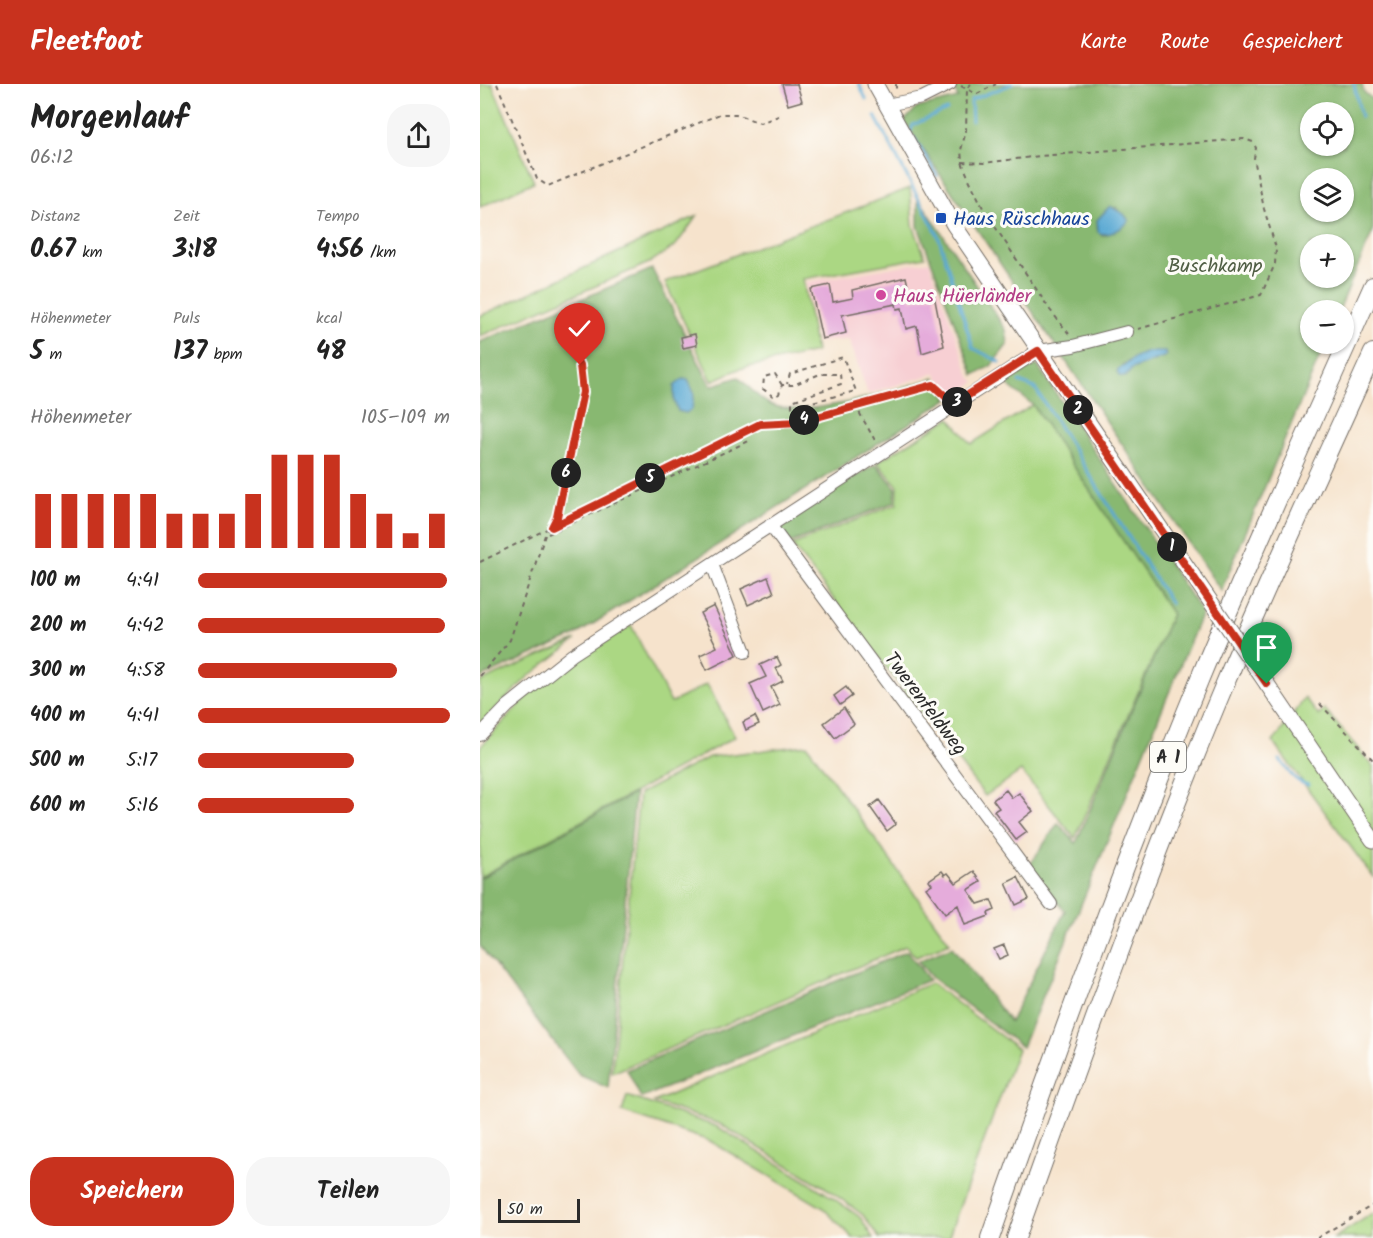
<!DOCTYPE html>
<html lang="de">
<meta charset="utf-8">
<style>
:root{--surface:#fff;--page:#f6f6f6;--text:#222;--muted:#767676;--accent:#c8321e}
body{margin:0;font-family:Kalam,sans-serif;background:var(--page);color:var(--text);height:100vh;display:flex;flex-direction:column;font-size:22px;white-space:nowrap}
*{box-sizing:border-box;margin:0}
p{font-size:20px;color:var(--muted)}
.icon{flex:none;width:33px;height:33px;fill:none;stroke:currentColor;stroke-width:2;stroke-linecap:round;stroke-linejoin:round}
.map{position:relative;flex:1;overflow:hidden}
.side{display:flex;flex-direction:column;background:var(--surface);width:480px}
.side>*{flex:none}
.tools{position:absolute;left:820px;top:18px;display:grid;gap:12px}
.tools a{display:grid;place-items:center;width:54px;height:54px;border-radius:50%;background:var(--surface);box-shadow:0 2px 4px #0004;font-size:30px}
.scale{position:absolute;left:18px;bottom:15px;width:82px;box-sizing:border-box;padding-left:6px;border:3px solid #2b2b2b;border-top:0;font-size:16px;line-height:21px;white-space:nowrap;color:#2b2b2b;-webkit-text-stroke:4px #fdfcf7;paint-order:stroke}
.pin{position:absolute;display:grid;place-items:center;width:51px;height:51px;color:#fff;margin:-62px -26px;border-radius:50% 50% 50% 0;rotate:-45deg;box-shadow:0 0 6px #0007}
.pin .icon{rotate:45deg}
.km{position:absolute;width:30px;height:30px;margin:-15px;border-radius:50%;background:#222;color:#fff;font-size:16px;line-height:30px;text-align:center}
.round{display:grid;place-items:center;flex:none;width:63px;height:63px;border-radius:24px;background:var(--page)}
.overview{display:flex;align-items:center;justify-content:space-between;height:102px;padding:0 30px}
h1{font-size:33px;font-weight:700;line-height:45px}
.metrics{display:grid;grid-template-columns:repeat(3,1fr);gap:9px;height:102px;padding:6px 30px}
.metrics div{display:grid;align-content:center}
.metrics b{font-size:26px;font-weight:700}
.metrics small{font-size:16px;font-weight:400}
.metrics p{font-size:16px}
.chart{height:168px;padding:12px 30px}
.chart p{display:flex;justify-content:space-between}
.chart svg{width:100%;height:108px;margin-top:6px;stroke:var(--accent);stroke-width:6}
.cta{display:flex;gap:12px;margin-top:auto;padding:12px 30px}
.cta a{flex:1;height:69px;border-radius:24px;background:var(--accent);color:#fff;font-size:24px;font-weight:700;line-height:69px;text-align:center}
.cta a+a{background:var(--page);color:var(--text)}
ul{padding:0 30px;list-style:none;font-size:20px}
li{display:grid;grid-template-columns:96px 72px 1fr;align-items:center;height:45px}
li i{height:15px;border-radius:8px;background:var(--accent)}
header{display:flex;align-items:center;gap:36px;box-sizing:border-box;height:84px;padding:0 30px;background:var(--accent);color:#fff}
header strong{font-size:28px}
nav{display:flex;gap:33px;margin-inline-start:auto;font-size:21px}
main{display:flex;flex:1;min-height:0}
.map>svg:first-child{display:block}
.built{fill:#f7cfd3}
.green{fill:#abd783;stroke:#6b8157;stroke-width:1.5}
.forest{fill:#88b871;stroke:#5a724e;stroke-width:1.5;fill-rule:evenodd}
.water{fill:#59a8d3;stroke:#426a7f;stroke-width:1.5}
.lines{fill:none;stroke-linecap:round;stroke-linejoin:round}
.stream{stroke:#59a8d3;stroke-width:3}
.building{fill:#e5acdb}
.minor-casing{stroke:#726b63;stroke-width:14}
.major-casing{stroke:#726b63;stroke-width:17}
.highway-casing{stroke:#726b63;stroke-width:20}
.path{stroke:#726b63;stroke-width:2;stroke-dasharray:4.5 4.5;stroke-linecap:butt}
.minor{stroke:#fff;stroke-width:12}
.major{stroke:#fff;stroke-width:15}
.highway{stroke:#fff;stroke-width:18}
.major-bridge-casing{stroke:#726b63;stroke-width:17;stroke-linecap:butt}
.major-bridge{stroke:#fff;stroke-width:15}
.route-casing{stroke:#fff;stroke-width:12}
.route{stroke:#c8321e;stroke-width:8}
.transit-dot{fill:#1a4fb4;stroke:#fdfcf7;stroke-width:2}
.hotel-dot{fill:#d1479c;stroke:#fdfcf7;stroke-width:2}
.labels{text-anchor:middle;stroke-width:6;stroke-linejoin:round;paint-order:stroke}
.shield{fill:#fdfcf7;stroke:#6a6a68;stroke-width:1.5}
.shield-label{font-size:18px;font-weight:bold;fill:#2b2b2b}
.transit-label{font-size:20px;fill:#164399;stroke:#fdfcf7;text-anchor:start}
.park-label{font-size:20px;fill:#515f45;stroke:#fdfcf7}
.hotel-label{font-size:20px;fill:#b23c85;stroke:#fdfcf7;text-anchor:start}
.street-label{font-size:20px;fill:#2b2b2b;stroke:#fdfcf7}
</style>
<header>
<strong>Fleetfoot</strong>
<nav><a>Karte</a><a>Route</a><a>Gespeichert</a></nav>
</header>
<main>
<section class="side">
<div class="overview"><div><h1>Morgenlauf</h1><p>06:12</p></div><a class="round"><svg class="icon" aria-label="share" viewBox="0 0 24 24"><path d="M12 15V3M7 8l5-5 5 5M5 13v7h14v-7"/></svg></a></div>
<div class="metrics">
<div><p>Distanz</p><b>0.67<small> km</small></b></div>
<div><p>Zeit</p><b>3:18</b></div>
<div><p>Tempo</p><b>4:56<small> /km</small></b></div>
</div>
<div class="metrics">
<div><p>Höhenmeter</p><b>5<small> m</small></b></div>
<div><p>Puls</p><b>137<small> bpm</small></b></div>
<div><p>kcal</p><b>48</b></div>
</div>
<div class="chart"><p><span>Höhenmeter</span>105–109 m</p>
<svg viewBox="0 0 160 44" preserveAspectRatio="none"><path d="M5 44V22M15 44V22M25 44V22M35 44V22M45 44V22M55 44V30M65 44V30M75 44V30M85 44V22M95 44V6M105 44V6M115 44V6M125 44V22M135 44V30M145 44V38M155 44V30"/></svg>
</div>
<ul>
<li><b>100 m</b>4:41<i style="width:99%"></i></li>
<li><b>200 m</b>4:42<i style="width:98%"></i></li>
<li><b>300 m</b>4:58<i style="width:79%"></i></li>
<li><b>400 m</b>4:41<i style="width:100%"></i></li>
<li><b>500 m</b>5:17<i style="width:62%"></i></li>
<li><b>600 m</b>5:16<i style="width:62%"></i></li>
</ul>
<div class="cta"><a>Speichern</a><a>Teilen</a></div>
</section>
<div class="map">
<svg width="893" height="1154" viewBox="0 0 893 1154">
<rect width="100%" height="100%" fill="#fdfcf7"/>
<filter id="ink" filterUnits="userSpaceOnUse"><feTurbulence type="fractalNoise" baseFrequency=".0167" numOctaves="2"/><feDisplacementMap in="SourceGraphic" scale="12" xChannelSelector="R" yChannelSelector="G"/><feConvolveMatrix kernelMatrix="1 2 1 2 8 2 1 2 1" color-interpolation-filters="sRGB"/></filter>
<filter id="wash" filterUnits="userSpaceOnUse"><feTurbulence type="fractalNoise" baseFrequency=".008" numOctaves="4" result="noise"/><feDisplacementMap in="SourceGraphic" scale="24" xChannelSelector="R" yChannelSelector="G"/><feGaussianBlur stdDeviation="1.35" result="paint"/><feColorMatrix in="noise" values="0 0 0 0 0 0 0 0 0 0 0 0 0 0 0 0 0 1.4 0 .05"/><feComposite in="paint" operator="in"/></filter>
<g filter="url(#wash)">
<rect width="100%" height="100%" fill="#f6e3cc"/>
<path class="built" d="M449,177L490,292L495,298L470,315L456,289L388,310L369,256L337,258L326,198Z"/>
<path class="green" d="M0,0H12L54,98L0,123Z
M430,104L433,141L445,173L323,195L336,268L259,285L232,297L185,198Z
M217,132L196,161L169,179L0,252V232Z
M553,321L692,530L595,754L541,687L505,712L312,461L417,420L418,402L397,378L470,334L491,360Z
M151,541L191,619L227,600L255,653L0,793V663L60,599Z
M96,556L48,593L0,640V598Z
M825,614L839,632L844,625L893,682V793L793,658Z
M327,661L470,859L436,873L426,862L132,989L159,710L229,673Z
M451,899L538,965L468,1154H399L383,1131L346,1104L240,1040L174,1018Z
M147,1012L238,1043L344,1108L380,1133L393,1154H373L342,1123L230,1057L142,1028Z
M893,1129V1154H854Z"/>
<path class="forest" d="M472,0H882L884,8L893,16V147L859,226H831V260H845L741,507L424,37L437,24L478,14ZM831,28H864V62H831ZM831,94H864V128H831ZM636,123L649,137L626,151H621L617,143ZM831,160H864V194H831ZM668,268L686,271L652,285L642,281Z
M438,113L526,246L528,260L511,282L494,291L438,142Z
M172,185L231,302L258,293C267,301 278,314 289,320C325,337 416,305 455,294L468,315L94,552L0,594V258Z
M557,281L722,529L542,963L452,894L438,877L472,863L530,938L585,827L549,782L578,739L596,759L692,530L553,321L524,298Z
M396,380L416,404L415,418L310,459L295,440Z
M155,709L128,1004L99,991L0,862V794Z
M427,867L449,896L161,1014L147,986Z"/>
<path class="water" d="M630,122L644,130L649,137C642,145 627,154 618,148L617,136Z
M668,268H685L686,272L652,285L645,293L639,292L637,287L655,273Z
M203,295L208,296L214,309L212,325L206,329L198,327L194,317V302Z"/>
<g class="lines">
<path class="stream" d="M379,0L386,15
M874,0L881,33
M395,32L458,151L493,264L520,278
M492,37L491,16L532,0
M430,49L433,41L467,26
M434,54L457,92
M539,298L555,304L691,520
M800,676C809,687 814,698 829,701"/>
</g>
<g id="blocks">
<path class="building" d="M302,0H317L322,17L308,21Z
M426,193L431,216L454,211L464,262L442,269L437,242L426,245L422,224L417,225L416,220L362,231L366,249L342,255L331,205L350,201L353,218L373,214L372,206Z
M215,250L217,261L203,264L201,253Z
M288,493L294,509L268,521L261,505Z
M234,522L257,571L227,586L220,571L237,563L220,529Z
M297,573L301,581L296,584L303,597L291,603L300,621L283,629L270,600L286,593L280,581Z
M366,603L372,612L360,621L354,612Z
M364,624L374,640L355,654L344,639Z
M275,632L279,640L266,646L263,638Z
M526,706L532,714L539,709L553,727L539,738L547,748L536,756L514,727L519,724L513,716Z
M399,716L416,740L407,747L390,723Z
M462,787L465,791L468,789L476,799L494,787L501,798L488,806L498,820L511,816L515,826L508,829L509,832L485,841L478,821L465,830L446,804L452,800L449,796Z
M538,793L549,815L536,821L526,799Z
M524,861L528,871L519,875L514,865Z"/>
</g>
</g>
<g filter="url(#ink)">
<use href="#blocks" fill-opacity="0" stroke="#726b63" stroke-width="1.5"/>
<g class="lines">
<g class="minor-casing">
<path id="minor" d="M406,21L442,14L470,0
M290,441L571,820
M232,480L265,568
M0,651L28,622L92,571L558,267L593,262L647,248"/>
</g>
<g class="major-casing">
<path id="major" d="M395,0L474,141L726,511
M787,600L893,756"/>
</g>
<g class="highway-casing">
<path id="highway" d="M510,1154C576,966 644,778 720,594C775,462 835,332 893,202
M536,1154C602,969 668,783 744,602C791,490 843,380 893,269"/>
</g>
<path class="path" d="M17,0L57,95L68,102L240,30H256L280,39L301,31
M416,0V7
M491,0L487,4L486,47L481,66L482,78L489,95L504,126L570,226L590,251
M481,2L497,10L516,0
M482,78L504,79L560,72L764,55L773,58L776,64L774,74L784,125L796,164L795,180L781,211L658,245
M302,301L295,290L284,293L283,305L294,313L299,310L302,301H313L340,290H360L361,300L312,317V323L376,307L363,273L310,290L307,300
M375,321L397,360
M68,450L271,356
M0,478L280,340L319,338L453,301L468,314
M0,592L30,556L65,451L77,433L103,308L90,233
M840,620L893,676
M837,1154L893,1121"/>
<use href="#minor" class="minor"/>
<use href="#major" class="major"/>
<use href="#highway" class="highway"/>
<g class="major-bridge-casing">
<path id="major-bridge" d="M726,511L787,600"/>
</g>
<use href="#major-bridge" class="major-bridge"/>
</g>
</g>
<g class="lines" filter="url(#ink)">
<g class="route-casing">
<path id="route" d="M100,281L103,308L77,433L72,443L280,340L319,338L453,301L474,320L558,267L787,600"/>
</g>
<use href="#route" class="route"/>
</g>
<rect class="transit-dot" x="455" y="128" width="12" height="12" rx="3"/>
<circle class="hotel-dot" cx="401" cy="211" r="6"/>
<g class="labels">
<rect class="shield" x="670" y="658" width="36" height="30" rx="4.5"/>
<g class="shield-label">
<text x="688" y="679">A 1</text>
</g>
<g class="transit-label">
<text x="473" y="141">Haus Rüschhaus</text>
</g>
<g class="park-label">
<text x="735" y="188">Buschkamp</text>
</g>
<g class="hotel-label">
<text x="413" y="218">Haus Hüerländer</text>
</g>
<g class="street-label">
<text transform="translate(446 619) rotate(53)" y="7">Twerenfeldweg</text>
</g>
</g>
</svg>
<div class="tools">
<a><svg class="icon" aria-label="locate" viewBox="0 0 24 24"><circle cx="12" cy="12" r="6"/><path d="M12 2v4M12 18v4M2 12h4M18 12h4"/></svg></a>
<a><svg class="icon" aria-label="layers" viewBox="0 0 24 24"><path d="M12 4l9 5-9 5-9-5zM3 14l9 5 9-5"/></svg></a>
<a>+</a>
<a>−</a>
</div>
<div class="scale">50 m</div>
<div class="pin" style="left:787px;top:600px;background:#1e9e55"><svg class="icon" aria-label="arrive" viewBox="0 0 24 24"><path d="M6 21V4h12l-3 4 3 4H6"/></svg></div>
<div class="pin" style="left:100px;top:281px;background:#d93025"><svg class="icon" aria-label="check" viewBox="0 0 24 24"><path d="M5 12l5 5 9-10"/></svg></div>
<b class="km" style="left:692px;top:463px">1</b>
<b class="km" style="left:598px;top:326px">2</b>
<b class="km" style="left:477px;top:318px">3</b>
<b class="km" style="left:324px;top:336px">4</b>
<b class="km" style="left:170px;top:394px">5</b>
<b class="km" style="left:86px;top:389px">6</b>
</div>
</main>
